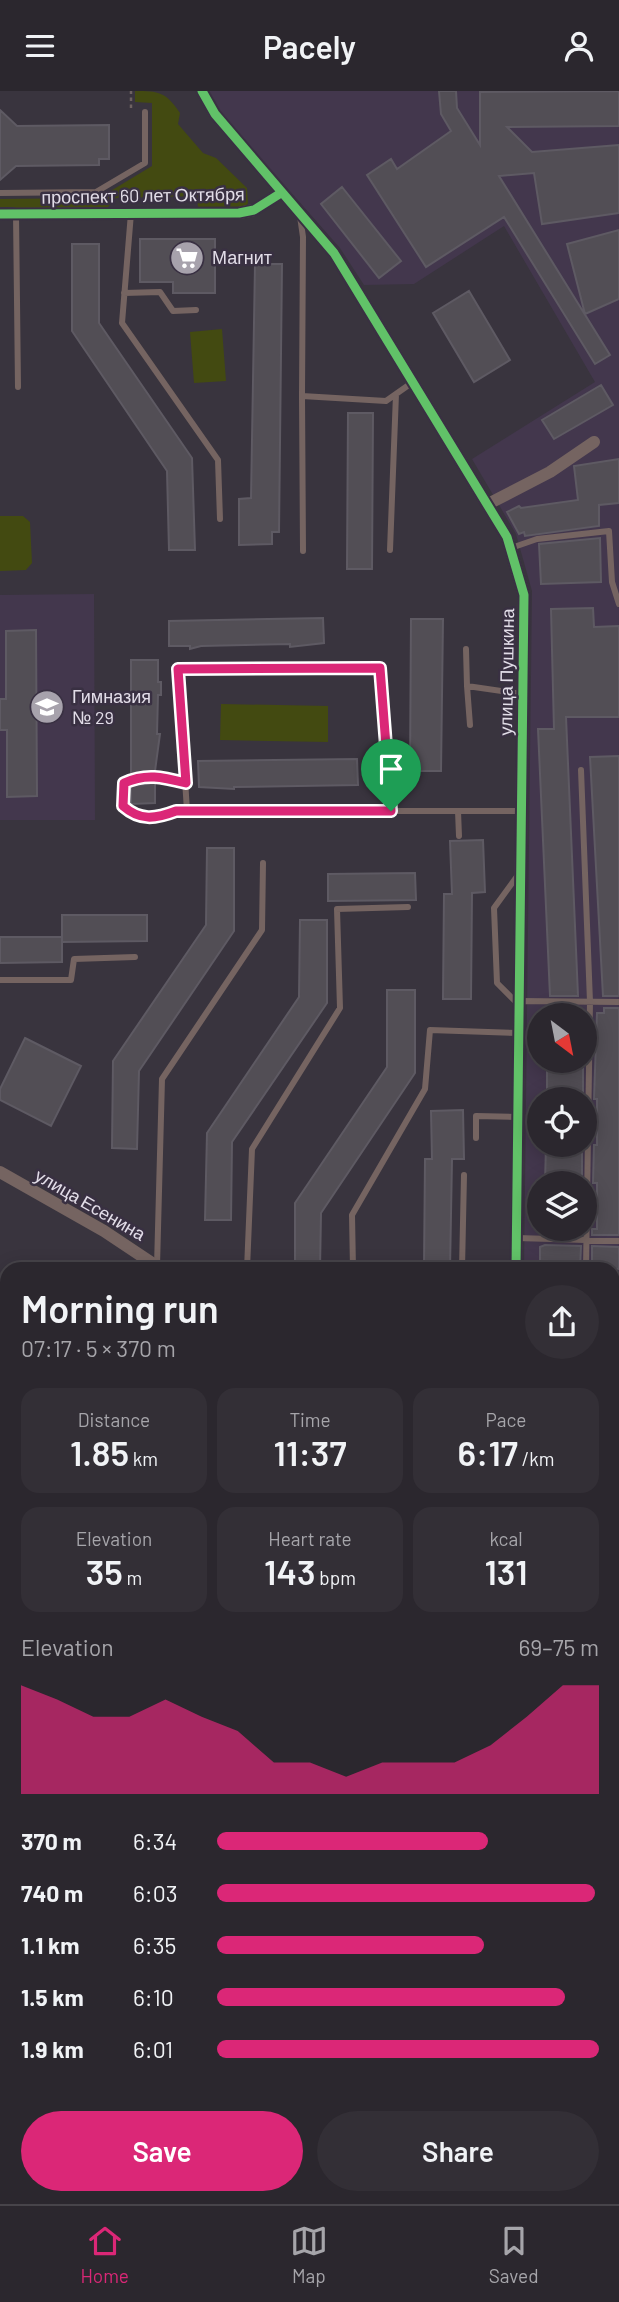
<!DOCTYPE html>
<meta charset="utf-8">
<style>
:root{--surface:#2b272e;--page:#332f36;--text:#f1f3f6;--muted:#a6a5aa;--line:#47444a;--accent:#db2777}
body{margin:0;font-family:Barlow,sans-serif;background:var(--page);color:var(--text);height:100vh;display:flex;flex-direction:column;font-size:26px;white-space:nowrap}
*{box-sizing:border-box;margin:0}
p{font-size:23px;color:var(--muted)}
.icon{flex:none;width:38px;height:38px;fill:none;stroke:currentColor;stroke-width:2;stroke-linecap:round;stroke-linejoin:round}
.map{position:relative;flex:1;overflow:hidden}
.side{position:absolute;left:0px;top:1171px;width:620px;height:943px;display:flex;flex-direction:column;background:var(--surface);border-radius:21px 21px 0 0;box-shadow:0 4px 18px #0003,0 0 0 2px var(--line)}
.side>*{flex:none}
.needle{width:46px;rotate:148deg}
.tools{position:absolute;left:527px;top:912px;display:grid;gap:14px}
.tools a{display:grid;place-items:center;width:70px;height:70px;border-radius:50%;background:var(--surface);box-shadow:0 4px 18px #0003,0 0 0 2px var(--line);font-size:35px}
.pin{position:absolute;display:grid;place-items:center;width:60px;height:60px;color:#fff;margin:-72px -30px;border-radius:50% 50% 50% 0;rotate:-45deg;box-shadow:0 0 7px #0007}
.pin .icon{rotate:45deg}
.round{display:grid;place-items:center;flex:none;width:74px;height:74px;border-radius:37px;background:var(--page)}
.summary{display:flex;align-items:center;justify-content:space-between;height:119px;padding:0 21px}
h1{font-size:38px;font-weight:600;line-height:52px}
.stats{display:grid;grid-template-columns:repeat(3,1fr);gap:10px;height:119px;padding:7px 21px}
.stats div{display:grid;align-content:center;border-radius:18px;background:var(--page);text-align:center}
.stats b{font-size:35px;font-weight:600}
.stats small{font-size:19px;font-weight:400}
.stats p{font-size:19px}
.chart{height:196px;padding:14px 21px}
.chart p{display:flex;justify-content:space-between}
.chart svg{width:100%;height:126px;margin-top:7px;fill:var(--accent);opacity:.7}
.cta{display:flex;gap:14px;margin-top:auto;padding:14px 21px}
.cta a{flex:1;height:80px;border-radius:42px;background:var(--accent);color:#fff;font-size:28px;font-weight:600;line-height:80px;text-align:center}
.cta a+a{background:var(--page);color:var(--text)}
ul{padding:0 21px;list-style:none;font-size:23px}
li{display:grid;grid-template-columns:112px 84px 1fr;align-items:center;height:52px}
li i{height:18px;border-radius:9px;background:var(--accent)}
header{display:flex;justify-content:space-between;align-items:center;height:91px;padding:0 21px;background:var(--surface);font-size:32px;font-weight:600}
.dock{display:flex;justify-content:space-around;align-items:center;height:98px;border-top:2px solid var(--line);background:var(--surface);font-size:19px;color:var(--muted)}
.dock a{display:grid;justify-items:center;gap:4px}
.dock .current{color:var(--accent)}
.map>svg:first-child{display:block}
.built{fill:#43374d;fill-rule:evenodd}
.green{fill:#434a11}
.lines{fill:none;stroke-linecap:round;stroke-linejoin:round}
.stream{stroke:#1f4e68;stroke-width:4.5}
.building{fill:#524e55;stroke:#5e5a63;stroke-width:2}
.path{stroke:#6e6262;stroke-width:2.5;stroke-dasharray:3.5 3.5;stroke-linecap:butt}
.service{stroke:#756461;stroke-width:6}
.minor{stroke:#756461;stroke-width:12}
.cycleway-casing{stroke:#393042;stroke-width:13}
.cycleway{stroke:#61c268;stroke-width:9}
.route-casing{stroke:#fff;stroke-width:14}
.route{stroke:#db2777;stroke-width:9}
.labels{text-anchor:middle;stroke-width:5;stroke-linejoin:round;paint-order:stroke}
.street-label{font-size:18px;fill:#e2dde8;stroke:#393042}
.poi-label{font-size:18px;fill:#e2dde8;stroke:#393042;text-anchor:start}
</style>
<header><svg class="icon" aria-label="menu" viewBox="0 0 24 24"><path d="M4 6h16M4 12h16M4 18h16"/></svg>Pacely<svg class="icon" aria-label="person" viewBox="0 0 24 24"><circle cx="12" cy="8" r="4"/><path d="M4 21q1-7 8-7t8 7"/></svg></header>
<div class="map">
<svg width="619" height="2113" viewBox="0 0 619 2113">
<rect width="100%" height="100%" fill="#39343e"/>
<path class="built" d="M205,0H619V1912L613,1923L612,1178H524L532,500L516,443L472,368L595,291L504,135L414,193L364,194L340,157L206,5ZM539,924H584V970H539ZM539,1008H584V1054H539ZM539,1092H584V1138H539Z
M94,503L95,729H0V504Z
M294,2107H509L506,2113H290Z"/>
<path class="green" d="M135,0C159,0 166,1 180,22L178,33L203,62L216,67L247,97L248,112L245,117H198L197,105L116,107L108,116L22,121L14,116H0V108L99,107L152,75V12L135,11Z
M222,238L226,290L194,292L190,241Z
M0,425H23L30,431L32,472L26,479L0,480Z
M221,613L328,615V651L220,649Z"/>
<g class="lines">
<path class="stream" d="M612,1971L619,1960
M521,2113L525,2107"/>
</g>
<path class="building" d="M439,0H456L457,17L480,54V1L619,0V35L507,36L532,61L619,54V122L542,133L534,82L499,85L610,264L595,273L504,126L426,176L367,84L391,68L397,78L451,40L441,23Z
M0,19L17,35L109,34V68H99V74L16,75L0,89Z
M342,96L401,170L379,187L321,113Z
M619,139V208L585,223L567,153Z
M140,148H215V202H173V191H140Z
M72,153H99V232L192,367L195,459H169L167,380L72,240Z
M255,173H282L279,441H272V453L239,454V408L251,407Z
M469,200L510,269L474,291L433,222Z
M601,294L613,314L554,348L542,329Z
M348,322H373L372,478H347Z
M619,368V412L599,414V435L525,445L524,441L519,443L507,421L519,415L521,417L578,409L574,375Z
M600,447L601,491L541,493L539,453Z
M593,517L594,536L619,535V626H566L578,905H550L538,638H554L551,518Z
M323,527L324,552L290,556V553L201,555L190,558V555H169V530Z
M411,528H443L441,680H410Z
M36,539L37,705L7,706V639H0V608H6V540Z
M131,569H158V591H161V604H158L157,643H160L155,680L131,683Z
M619,665V905H603L590,666Z
M357,668L358,694L234,696V698L199,696L198,670Z
M155,692V712L131,713V695Z
M483,749L485,801L472,802L471,908H443L444,803H452L450,750Z
M207,757H234V840L139,980L137,1058L112,1057L113,970L206,834Z
M415,782L416,809L328,810V783Z
M62,824H147V850L62,851Z
M300,829H327V912L232,1051L231,1129H205L207,1042L299,906Z
M0,846H62V871L0,872Z
M387,899H415V982L321,1122L320,1178H295V1112L387,976Z
M604,917H619V1144H592V1138H597V1092H593L594,1054H597V1008H594L597,922H604Z
M25,947L81,975L51,1035L0,1009V998Z
M547,970H583V1008H547Z
M463,1019L464,1068H452L450,1178H424L425,1068H432L431,1020Z
M546,1054H582V1092H545Z
M545,1154L581,1155L580,1178H540V1156Z
M592,1155L619,1156V1178H592Z"/>
<g class="lines">
<path class="path" d="M131,17V0"/>
<path class="service" d="M0,102L96,101L145,72V21
M131,122L122,232L218,369L220,428
M16,123L18,296
M300,125L303,146L302,305L386,310L413,291
M124,202L160,201L173,220L196,219
M302,305L303,460
M511,457L537,448L609,440L612,491L619,513
M390,459L396,303
M466,558L467,595
M470,634L467,595L522,603
M581,679L590,911L586,1178
M186,692C163,686 146,682 124,692L123,715C140,730 155,728 175,720H520
M187,720L178,578L380,577L391,720
M458,720L459,745
M518,784L494,817L497,892L519,914
M0,889H71L74,868L135,866
M520,910L619,911
M476,1047V1025L517,1026
M517,1147L619,1150
M157,1175L162,988L262,839L263,772
M247,1178L252,1058L340,917L337,818L408,816
M353,1178L352,1124L425,998L430,939L518,942
M462,1178L464,1084
M0,1295L7,1283
M612,1383H619
M612,1515L619,1516
M6,1528L7,1527
M612,1587L619,1590
M0,1739L7,1743
M0,1875L7,1879
M117,2107L125,2113
M139,2113L143,2107"/>
<path class="minor" d="M202,0L215,23L334,162L507,446L524,504L516,1178
M0,123L239,122L254,119L281,102
M488,413L550,381L594,351
M0,1081L104,1140L161,1178
M278,2113L282,2107"/>
<g class="cycleway-casing">
<path id="cycleway" d="M202,0L215,23L334,162L507,446L524,504L516,1178
M0,123L239,122L254,119L281,102"/>
</g>
<use href="#cycleway" class="cycleway"/>
</g>
<g class="lines">
<g class="route-casing">
<path id="route" d="M380,577L391,720H176C155,728 140,730 123,715L124,692C146,682 162,686 186,692L178,578Z"/>
</g>
<use href="#route" class="route"/>
</g>
<defs>
<g id="supermarket-disc" transform="scale(1.75)"><circle r="9.5" fill="#a7a2ac" stroke="#393042"/><path d="M-6-5.5h2.5l.6 2H6L4.5 2H-2.5L-4.4-4H-6ZM-1.5 3.2a1.3 1.3 0 1 0 .1 0ZM3 3.2a1.3 1.3 0 1 0 .1 0Z" fill="#fff"/></g>
<g id="school-disc" transform="scale(1.75)"><circle r="9.5" fill="#a7a2ac" stroke="#393042"/><path d="M0-5L7-2L0 1L-7-2ZM-4 1L0 2.5L4 1V4Q0 6-4 4Z" fill="#fff"/></g>
</defs>
<g fill-rule="evenodd">
<use href="#supermarket-disc" x="187" y="167"/>
<use href="#school-disc" x="47" y="616"/>
</g>
<g class="labels">
<g class="street-label">
<text transform="translate(143 105) rotate(-1)" y="6">проспект 60 лет Октября</text>
<text transform="translate(507 581) rotate(-89)" y="6">улица Пушкина</text>
<text transform="translate(90 1114) rotate(30)" y="6">улица Есенина</text>
</g>
<g class="poi-label">
<text x="212" y="173">Магнит</text>
<text x="72" y="612">Гимназия<tspan x="72" dy="21">№ 29</tspan></text>
</g>
</g>
</svg>
<div class="tools">
<a><svg class="needle" viewBox="-14 -14 28 28"><path d="M0-13l5 13h-10z" fill="#e53935"/><path d="M0 13l5-13h-10z" fill="#a6a5aa"/></svg></a>
<a><svg class="icon" aria-label="locate" viewBox="0 0 24 24"><circle cx="12" cy="12" r="6"/><path d="M12 2v4M12 18v4M2 12h4M18 12h4"/></svg></a>
<a><svg class="icon" aria-label="layers" viewBox="0 0 24 24"><path d="M12 4l9 5-9 5-9-5zM3 14l9 5 9-5"/></svg></a>
</div>
<div class="pin" style="left:391px;top:720px;background:#1e9e55"><svg class="icon" aria-label="arrive" viewBox="0 0 24 24"><path d="M6 21V4h12l-3 4 3 4H6"/></svg></div>
<section class="side">
<div class="summary"><div><h1>Morning run</h1><p>07:17 · 5 × 370 m</p></div><a class="round"><svg class="icon" aria-label="share" viewBox="0 0 24 24"><path d="M12 15V3M7 8l5-5 5 5M5 13v7h14v-7"/></svg></a></div>
<div class="stats">
<div><p>Distance</p><b>1.85<small> km</small></b></div>
<div><p>Time</p><b>11:37</b></div>
<div><p>Pace</p><b>6:17<small> /km</small></b></div>
</div>
<div class="stats">
<div><p>Elevation</p><b>35<small> m</small></b></div>
<div><p>Heart rate</p><b>143<small> bpm</small></b></div>
<div><p>kcal</p><b>131</b></div>
</div>
<div class="chart"><p><span>Elevation</span>69–75 m</p>
<svg viewBox="0 0 160 44" preserveAspectRatio="none"><path d="M0 44V6L10 11L20 17L30 17L40 11L50 17L60 22L70 33L80 33L90 38L100 33L110 33L120 33L130 27L140 17L150 6L160 6V44z"/></svg>
</div>
<ul>
<li><b>370 m</b>6:34<i style="width:71%"></i></li>
<li><b>740 m</b>6:03<i style="width:99%"></i></li>
<li><b>1.1 km</b>6:35<i style="width:70%"></i></li>
<li><b>1.5 km</b>6:10<i style="width:91%"></i></li>
<li><b>1.9 km</b>6:01<i style="width:100%"></i></li>
</ul>
<div class="cta"><a>Save</a><a>Share</a></div>
</section>
</div>
<nav class="dock">
<a class="current"><svg class="icon" aria-label="home" viewBox="0 0 24 24"><path d="M3 11l9-7 9 7M6 9v11h12V9"/></svg>Home</a>
<a><svg class="icon" aria-label="map" viewBox="0 0 24 24"><path d="M3 6l6-2 6 2 6-2v14l-6 2-6-2-6 2zM9 4v14M15 6v14"/></svg>Map</a>
<a><svg class="icon" aria-label="saved" viewBox="0 0 24 24"><path d="M7 4h10v16l-5-4-5 4z"/></svg>Saved</a>
</nav>
